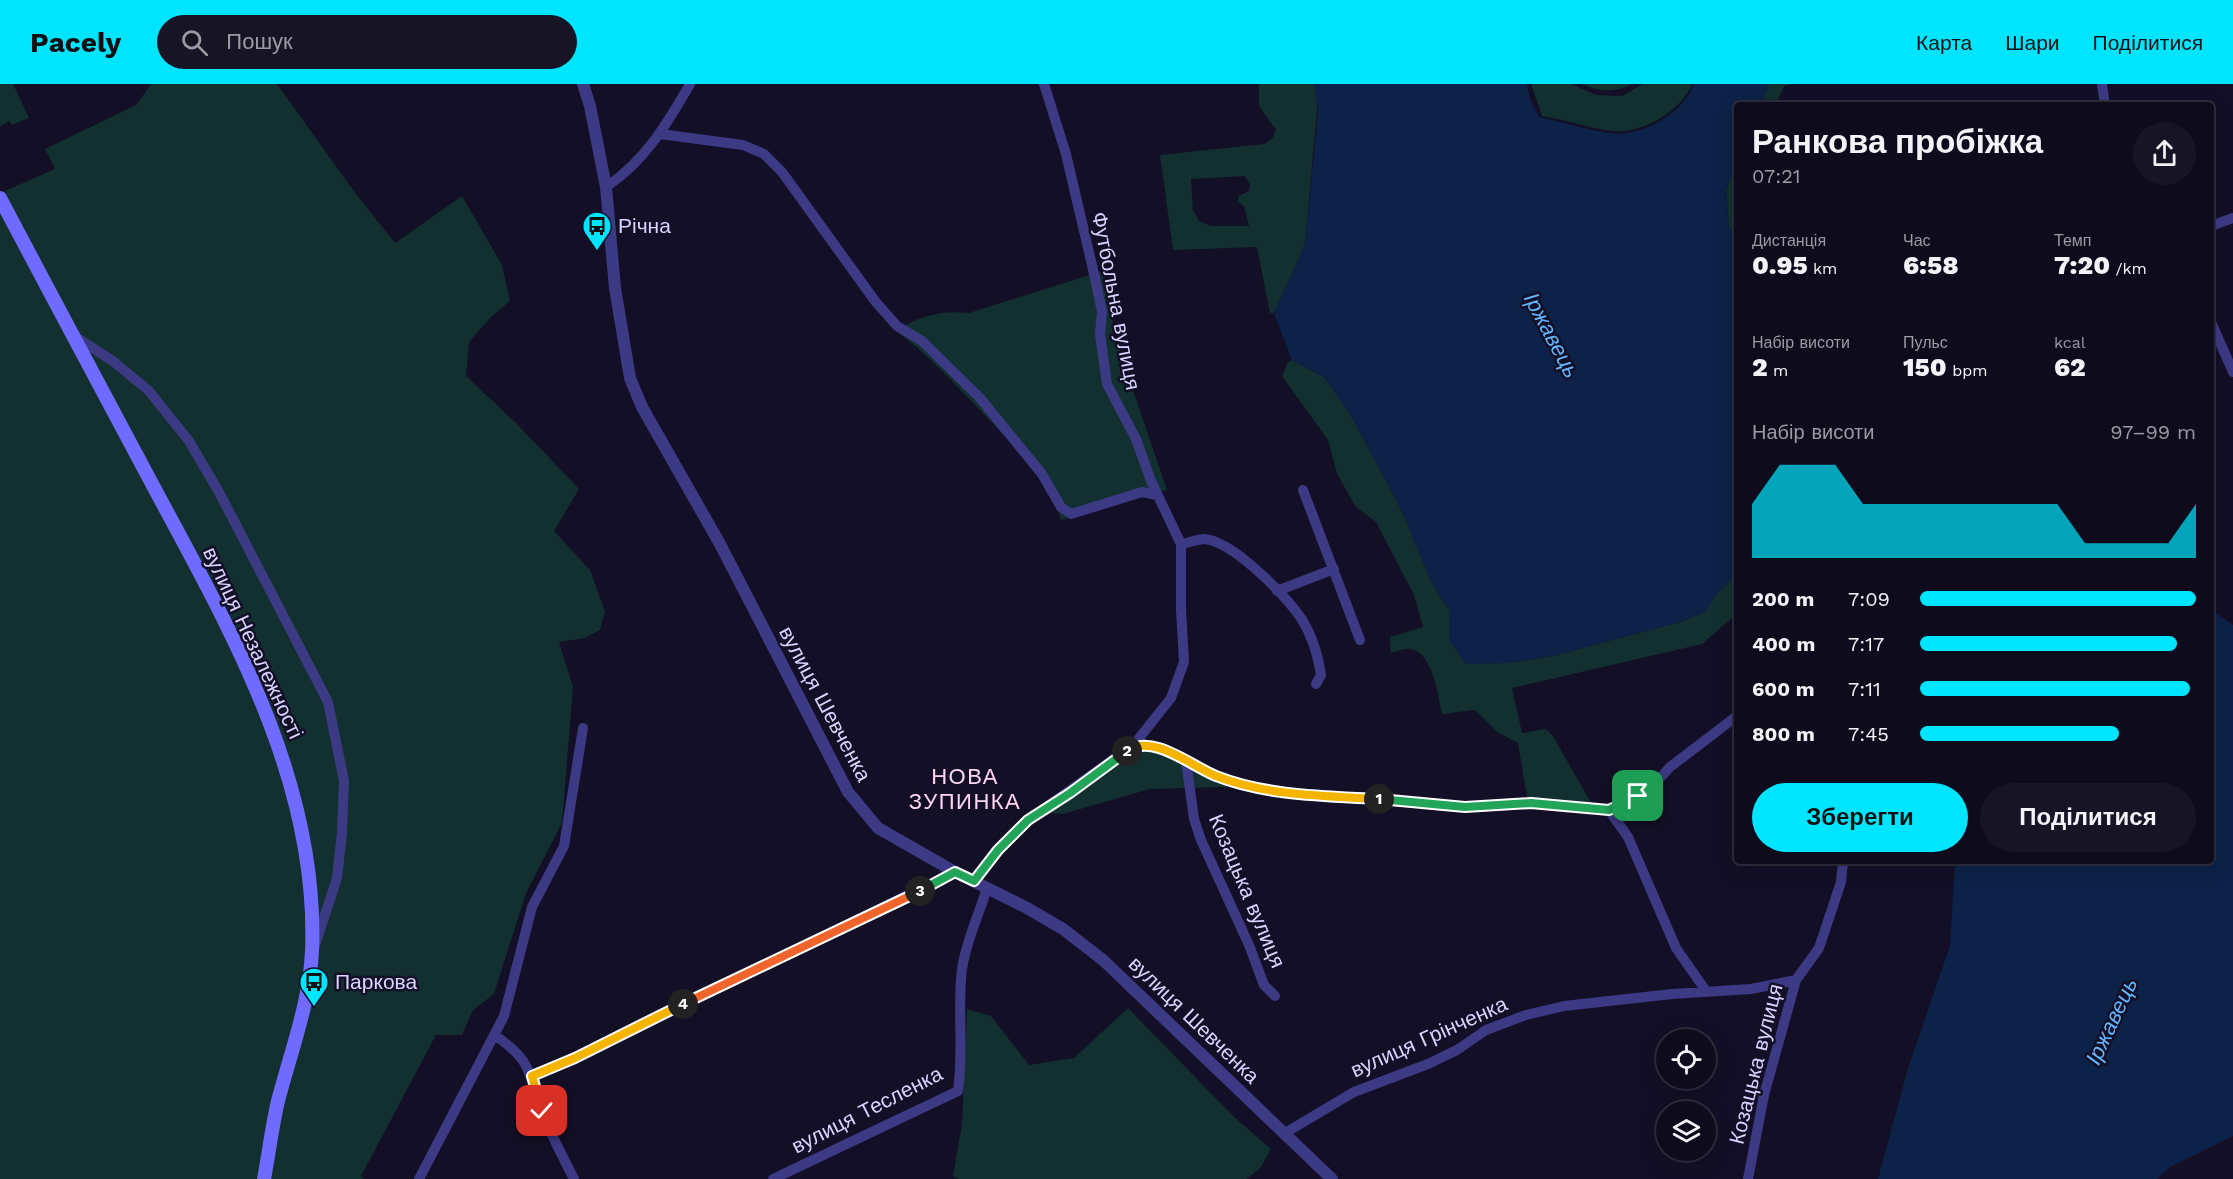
<!DOCTYPE html>
<html lang="uk">
<meta charset="utf-8">
<style>
:root{--surface:#0e0b1c;--page:#171425;--text:#f1f3f6;--muted:#9b9ba3;--line:#2e2b3b;--accent:#00e5ff}
body{margin:0;font-family:"Work Sans",sans-serif;background:var(--page);color:var(--text);height:100vh;display:flex;flex-direction:column;font-size:22px;white-space:nowrap}
*{box-sizing:border-box;margin:0}
p{font-size:20px;color:var(--muted)}
.icon{flex:none;width:33px;height:33px;fill:none;stroke:currentColor;stroke-width:2;stroke-linecap:round;stroke-linejoin:round}
.map{position:relative;flex:1;overflow:hidden}
.drawer{position:absolute;left:1734px;top:18px;width:480px;height:762px;display:flex;flex-direction:column;background:var(--surface);border-radius:6px;box-shadow:0 6px 24px #0002,0 0 0 2px var(--line)}
.drawer>*{flex:none}
.buttons{position:absolute;left:1656px;top:945px;display:grid;gap:12px}
.buttons a{display:grid;place-items:center;width:60px;height:60px;border-radius:50%;background:var(--surface);box-shadow:0 6px 24px #0002,0 0 0 2px var(--line);font-size:30px}
.pin{position:absolute;display:grid;place-items:center;width:51px;height:51px;color:#fff;margin:-26px;border-radius:12px;box-shadow:0 3px 9px #0006}
.km{position:absolute;width:30px;height:30px;margin:-15px;border-radius:50%;background:#222;color:#fff;font-size:16px;line-height:30px;text-align:center}
.round{display:grid;place-items:center;flex:none;width:63px;height:63px;border-radius:32px;background:var(--page)}
.head{display:flex;align-items:center;justify-content:space-between;height:102px;padding:0 18px}
h1{font-size:33px;font-weight:800;line-height:45px}
.stats{display:grid;grid-template-columns:repeat(3,1fr);gap:9px;height:102px;padding:6px 18px}
.stats div{display:grid;align-content:center}
.stats b{font-size:26px;font-weight:800}
.stats small{font-size:16px;font-weight:400}
.stats p{font-size:16px}
.chart{height:168px;padding:12px 18px}
.chart p{display:flex;justify-content:space-between}
.chart svg{width:100%;height:108px;margin-top:6px;fill:var(--accent);opacity:.7}
.cta{display:flex;gap:12px;margin-top:auto;padding:12px 18px}
.cta a{flex:1;height:69px;border-radius:36px;background:var(--accent);color:#111;font-size:24px;font-weight:800;line-height:69px;text-align:center}
.cta a+a{background:var(--page);color:var(--text)}
ul{padding:0 18px;list-style:none;font-size:20px}
li{display:grid;grid-template-columns:96px 72px 1fr;align-items:center;height:45px}
li i{height:15px;border-radius:8px;background:var(--accent)}
header{display:flex;align-items:center;gap:36px;box-sizing:border-box;height:84px;padding:0 30px;background:var(--accent);color:#111}
header strong{font-size:28px}
nav{display:flex;gap:33px;margin-inline-start:auto;font-size:21px}
.search{width:420px;height:54px;background:var(--page);display:flex;align-items:center;gap:15px;box-sizing:border-box;padding:0 21px;border-radius:33px;color:var(--muted);font-size:22px}
.map>svg:first-child{display:block}
.green{fill:#12302f;fill-rule:evenodd}
.water{fill:#0c2248}
.lines{fill:none;stroke-linecap:round;stroke-linejoin:round}
.minor{stroke:#3d3a85;stroke-width:10}
.tertiary{stroke:#3d3a85;stroke-width:12}
.secondary{stroke:#6f6bff;stroke-width:14}
.split-1-casing{stroke:#fff;stroke-width:12}
.split-2-casing{stroke:#fff;stroke-width:12}
.split-3-casing{stroke:#fff;stroke-width:12}
.split-4-casing{stroke:#fff;stroke-width:12}
.split-5-casing{stroke:#fff;stroke-width:12}
.split-1{stroke:#22a559;stroke-width:8}
.split-2{stroke:#f5b400;stroke-width:8}
.split-3{stroke:#22a559;stroke-width:8}
.split-4{stroke:#f0652b;stroke-width:8}
.split-5{stroke:#f5b400;stroke-width:8}
.labels{text-anchor:middle;stroke-width:5;stroke-linejoin:round;paint-order:stroke}
.poi-label{font-size:21px;fill:#d9d4ff;stroke:#130f26;text-anchor:start}
.street-label{font-size:21px;fill:#d9d4ff;stroke:#130f26}
.water-label{font-size:22px;font-style:italic;fill:#62b6ff;stroke:#130f26}
.neighbourhood-label{font-size:22px;letter-spacing:1.5px;fill:#ffd6f0;stroke:#130f26}
</style>
<header>
<strong>Pacely</strong>
<div class="search"><svg class="icon" aria-label="search" viewBox="0 0 24 24"><circle cx="10" cy="10" r="6"/><path d="M15 15l6 6"/></svg>Пошук</div>
<nav><a>Карта</a><a>Шари</a><a>Поділитися</a></nav>
</header>
<div class="map">
<svg width="2233" height="1095" viewBox="0 0 2233 1095">
<rect width="100%" height="100%" fill="#130f26"/>
<path class="green" d="M0,0H13L29,34L12,41L9,37L0,42Z
M151,0H277L353,106L395,159L462,112L502,181L510,217L492,232L469,258L466,292L517,340L579,405L554,447L590,486L605,527L600,546L585,554L559,558L573,603L562,739L526,809L494,910L473,926L462,951H436L361,1092L364,1095H0V109L55,85L45,65L136,21Z
M1259,0H1314L1318,15L1305,161L1274,229H1270L1257,163L1173,166L1160,71L1264,60L1272,55L1276,46L1259,22ZM1245,92L1250,100L1249,107L1239,112L1238,118L1244,122L1249,142H1211L1199,137L1193,126L1191,95Z
M1531,0H1571L1596,11L1622,12L1643,0H1692C1682,27 1640,51 1611,47C1588,44 1565,35 1542,32Z
M1582,0H1632C1615,9 1599,8 1582,0Z
M1769,0H1791L1784,2L1776,21H1761Z
M1737,80V151L1729,144L1726,105Z
M1102,187L1118,262L1167,406L1061,436C1046,390 1006,354 973,319C948,293 925,268 896,247C919,232 941,226 969,229Z
M1292,276L1324,293L1352,333L1401,425L1432,499L1450,527L1449,557L1509,579L1556,571L1680,538L1705,528L1715,510L1737,491V526L1733,533L1702,560L1512,604L1522,649L1546,645L1553,652L1598,731L1529,725L1518,659L1497,648L1475,626L1442,630C1438,612 1433,568 1410,565C1404,564 1396,568 1391,569L1390,553L1423,543L1414,511L1376,438L1356,423L1337,390L1328,356L1282,292L1288,278Z
M1139,666L1169,670L1228,703L1150,705L1063,730L1050,729L1105,686Z
M1128,924L1234,1033L1271,1065L1261,1083L1247,1095H959L953,1092L962,1040L967,925L991,932L1029,981L1074,974Z"/>
<path class="water" d="M1314,0H1527L1530,16L1539,33C1563,38 1587,46 1611,49C1643,53 1683,30 1694,0H1769L1761,21H1737V80L1726,105L1729,144L1737,151V491L1716,510L1705,528L1680,538L1556,571L1509,579L1466,580L1449,557L1450,527L1432,499L1401,425L1352,333L1324,293L1292,276L1274,229L1305,161L1318,28Z
M2211,525L2233,541V1052L2170,1083L2157,1095H1878L1908,984L1950,862L1955,777H2211Z"/>
<g class="lines">
<path class="minor" d="M1044,0L1066,70L1095,194L1102,228L1100,250L1107,300L1136,355L1151,397L1181,460C1188,459 1197,455 1204,455C1233,457 1285,511 1301,534C1312,551 1318,571 1321,591L1316,600
M2102,0L2105,21
M660,50L743,61L764,70L782,88L875,217L897,242L922,257L980,314L1042,390L1061,423L1071,430L1142,408L1157,411
M606,103C645,77 667,40 690,0
M2211,142L2233,134
M2211,238L2233,288
M71,250L113,277L149,307L189,357L220,410L328,618L344,697L342,748L337,794L315,861
M1303,406L1360,556
M1277,507L1334,485
M1132,663L1171,614L1184,578L1181,526V460
M1186,677L1194,735L1201,756L1249,861L1264,901L1275,912
M1609,726L1628,753L1676,864L1706,907
M973,797L998,766L1028,736L1131,663L1147,662L1166,666L1215,692L1238,700L1274,707L1465,723L1531,719L1609,726L1651,704L1670,683L1737,632
M496,952C534,979 527,988 542,1028C551,1051 563,1073 574,1095
M532,992L575,974L955,788
M1285,1049L1354,1008L1428,980L1457,966L1486,946L1526,931L1564,922L1672,910L1751,905L1796,896
M419,1095L504,932L532,823L564,762L583,644
M773,1095L958,1007C964,966 957,925 962,885C966,857 979,831 987,804
M1748,1095L1764,1011L1796,896L1819,864L1841,798L1843,777"/>
<path class="tertiary" d="M583,0L590,22L606,103L615,204L630,294L642,323L720,460L848,708L878,744L955,788L1027,824L1063,845L1103,876L1332,1095"/>
<path class="secondary" d="M0,114C50,208 99,302 150,396C228,542 319,695 312,867C310,918 291,967 278,1017C272,1042 269,1069 264,1095"/>
</g>
<g class="lines">
<g class="split-1-casing">
<path id="split-1" d="M1379,715L1465,723L1531,719L1609,726L1638,712"/>
</g>
<g class="split-2-casing">
<path id="split-2" d="M1127,667C1153,649 1191,682 1216,692C1267,712 1325,712 1379,715"/>
</g>
<g class="split-3-casing">
<path id="split-3" d="M920,807L955,788L974,797L998,766L1028,736L1070,709L1127,667"/>
</g>
<g class="split-4-casing">
<path id="split-4" d="M683,920L920,807"/>
</g>
<g class="split-5-casing">
<path id="split-5" d="M542,1027L532,992L575,974L683,920"/>
</g>
<use href="#split-1" class="split-1"/>
<use href="#split-2" class="split-2"/>
<use href="#split-3" class="split-3"/>
<use href="#split-4" class="split-4"/>
<use href="#split-5" class="split-5"/>
</g>
<defs>
<g id="bus-pin" transform="scale(1.5)"><path d="M0 17L-7.5 6A9.5 9.5 0 1 1 7.5 6Z" fill="#00e5ff" stroke="#130f26"/><path d="M-5-6H5V4H4V6H2V4H-2V6H-4V4H-5ZM-3.5-4V0h7V-4ZM-3.5 1.2v1.5H-2V1.2ZM2 1.2v1.5H3.5V1.2Z" fill="#111"/></g>
</defs>
<g fill-rule="evenodd">
<use href="#bus-pin" x="597" y="142"/>
<use href="#bus-pin" x="314" y="898"/>
</g>
<g class="labels">
<g class="poi-label">
<text x="618" y="149">Річна</text>
<text x="335" y="905">Паркова</text>
</g>
<g class="street-label">
<text transform="translate(1116 217) rotate(79)" y="7">Футбольна вулиця</text>
<text transform="translate(253 559) rotate(65)" y="7">вулиця Незалежності</text>
<text transform="translate(825 620) rotate(62)" y="7">вулиця Шевченка</text>
<text transform="translate(1247 807) rotate(67)" y="7">Козацька вулиця</text>
<text transform="translate(1194 936) rotate(44)" y="7">вулиця Шевченка</text>
<text transform="translate(1429 953) rotate(-24)" y="7">вулиця Грінченка</text>
<text transform="translate(1756 980) rotate(-76)" y="7">Козацька вулиця</text>
<text transform="translate(867 1026) rotate(-27)" y="7">вулиця Тесленка</text>
</g>
<g class="water-label">
<text transform="translate(1552 251) rotate(62)" y="8">Іржавець</text>
<text transform="translate(2111 937) rotate(-65)" y="8">Іржавець</text>
</g>
<g class="neighbourhood-label">
<text x="965" y="700">НОВА<tspan x="965" dy="25">ЗУПИНКА</tspan></text>
</g>
</g>
</svg>
<div class="buttons">
<a><svg class="icon" aria-label="locate" viewBox="0 0 24 24"><circle cx="12" cy="12" r="6"/><path d="M12 2v4M12 18v4M2 12h4M18 12h4"/></svg></a>
<a><svg class="icon" aria-label="layers" viewBox="0 0 24 24"><path d="M12 4l9 5-9 5-9-5zM3 14l9 5 9-5"/></svg></a>
</div>
<div class="pin" style="left:1638px;top:712px;background:#1e9e55"><svg class="icon" aria-label="arrive" viewBox="0 0 24 24"><path d="M6 21V4h12l-3 4 3 4H6"/></svg></div>
<div class="pin" style="left:542px;top:1027px;background:#d93025"><svg class="icon" aria-label="check" viewBox="0 0 24 24"><path d="M5 12l5 5 9-10"/></svg></div>
<b class="km" style="left:1379px;top:715px">1</b>
<b class="km" style="left:1127px;top:667px">2</b>
<b class="km" style="left:920px;top:807px">3</b>
<b class="km" style="left:683px;top:920px">4</b>
<section class="drawer">
<div class="head"><div><h1>Ранкова пробіжка</h1><p>07:21</p></div><a class="round"><svg class="icon" aria-label="share" viewBox="0 0 24 24"><path d="M12 15V3M7 8l5-5 5 5M5 13v7h14v-7"/></svg></a></div>
<div class="stats">
<div><p>Дистанція</p><b>0.95<small> km</small></b></div>
<div><p>Час</p><b>6:58</b></div>
<div><p>Темп</p><b>7:20<small> /km</small></b></div>
</div>
<div class="stats">
<div><p>Набір висоти</p><b>2<small> m</small></b></div>
<div><p>Пульс</p><b>150<small> bpm</small></b></div>
<div><p>kcal</p><b>62</b></div>
</div>
<div class="chart"><p><span>Набір висоти</span>97–99 m</p>
<svg viewBox="0 0 160 44" preserveAspectRatio="none"><path d="M0 44V22L10 6L20 6L30 6L40 22L50 22L60 22L70 22L80 22L90 22L100 22L110 22L120 38L130 38L140 38L150 38L160 22V44z"/></svg>
</div>
<ul>
<li><b>200 m</b>7:09<i style="width:100%"></i></li>
<li><b>400 m</b>7:17<i style="width:93%"></i></li>
<li><b>600 m</b>7:11<i style="width:98%"></i></li>
<li><b>800 m</b>7:45<i style="width:72%"></i></li>
</ul>
<div class="cta"><a>Зберегти</a><a>Поділитися</a></div>
</section>
</div>
